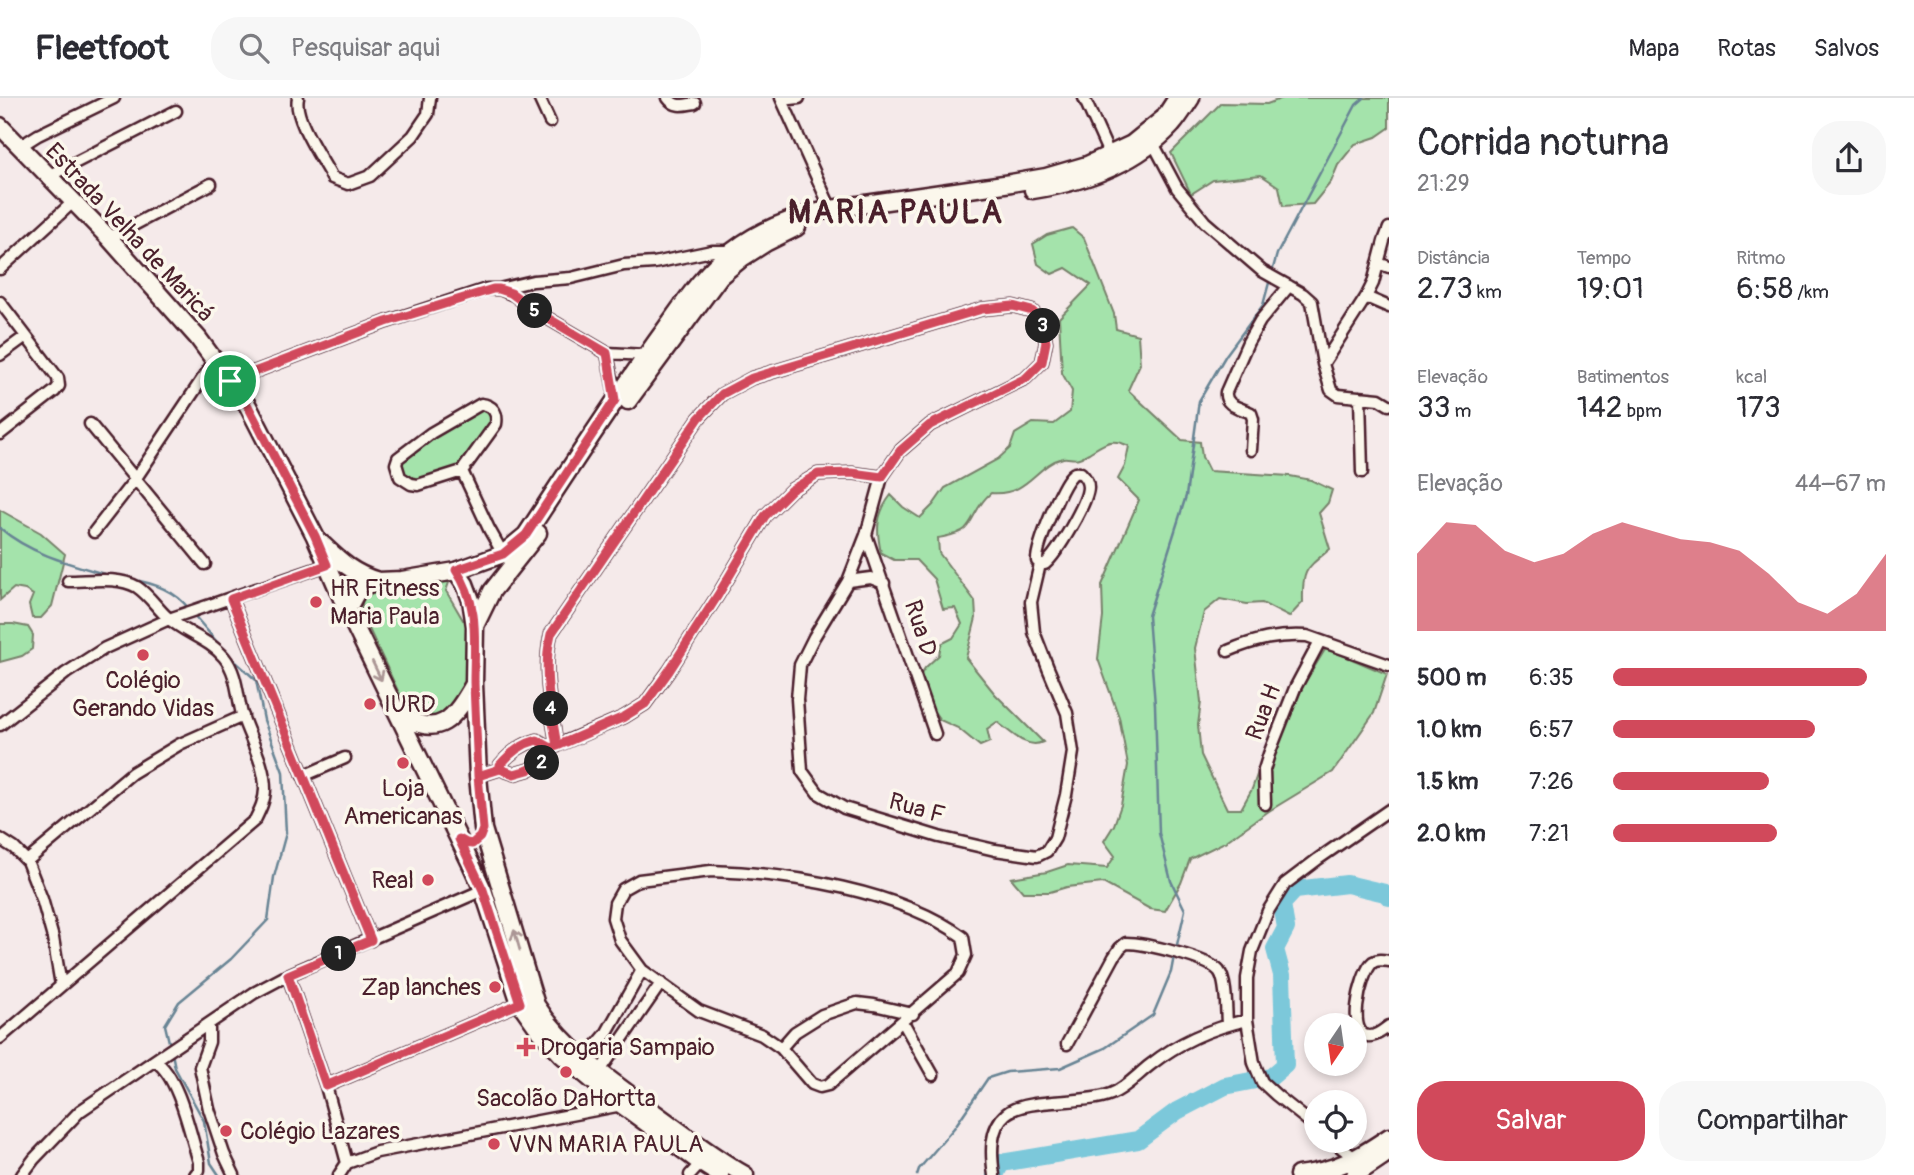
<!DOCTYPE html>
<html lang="pt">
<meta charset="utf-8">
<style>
:root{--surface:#fff;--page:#f7f7f7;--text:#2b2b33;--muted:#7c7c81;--line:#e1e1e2;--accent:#d1495b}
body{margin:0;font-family:Pangolin,sans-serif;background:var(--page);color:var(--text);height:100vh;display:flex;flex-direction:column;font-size:26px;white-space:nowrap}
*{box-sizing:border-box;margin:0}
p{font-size:23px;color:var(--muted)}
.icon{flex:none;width:38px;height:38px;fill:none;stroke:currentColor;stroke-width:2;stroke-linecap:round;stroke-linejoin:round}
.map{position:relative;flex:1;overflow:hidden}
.drawer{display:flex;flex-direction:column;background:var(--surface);width:525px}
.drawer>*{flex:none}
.needle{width:46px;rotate:193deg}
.fabs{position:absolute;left:1304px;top:915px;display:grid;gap:14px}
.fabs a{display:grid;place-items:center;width:63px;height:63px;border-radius:50%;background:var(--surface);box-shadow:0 4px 10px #0003;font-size:35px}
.pin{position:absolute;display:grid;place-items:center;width:60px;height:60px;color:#fff;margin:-30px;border:4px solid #fff;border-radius:50%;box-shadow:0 2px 7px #0007}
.km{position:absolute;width:35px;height:35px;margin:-18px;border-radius:50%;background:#222;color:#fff;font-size:19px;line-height:35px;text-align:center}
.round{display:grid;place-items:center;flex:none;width:74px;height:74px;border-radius:28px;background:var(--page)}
.headline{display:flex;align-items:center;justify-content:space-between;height:119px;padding:0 28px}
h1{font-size:38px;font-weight:600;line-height:52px}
.metrics{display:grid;grid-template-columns:repeat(3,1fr);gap:10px;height:119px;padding:7px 28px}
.metrics div{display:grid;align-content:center}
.metrics b{font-size:30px;font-weight:600}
.metrics small{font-size:19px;font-weight:400}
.metrics p{font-size:19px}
.chart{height:196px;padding:14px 28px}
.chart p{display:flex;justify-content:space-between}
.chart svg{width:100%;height:126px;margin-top:7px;fill:var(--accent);opacity:.7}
.button{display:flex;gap:14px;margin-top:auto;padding:14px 28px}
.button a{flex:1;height:80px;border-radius:28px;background:var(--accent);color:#fff;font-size:28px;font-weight:600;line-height:80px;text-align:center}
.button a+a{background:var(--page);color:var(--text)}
ul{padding:0 28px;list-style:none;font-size:23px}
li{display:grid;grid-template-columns:112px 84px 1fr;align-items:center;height:52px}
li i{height:18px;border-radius:9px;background:var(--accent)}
header{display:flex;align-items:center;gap:42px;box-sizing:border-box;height:98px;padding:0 35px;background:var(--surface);border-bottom:2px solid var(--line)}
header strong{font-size:33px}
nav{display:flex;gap:38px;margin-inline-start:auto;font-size:24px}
.search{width:490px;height:63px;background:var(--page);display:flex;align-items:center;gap:18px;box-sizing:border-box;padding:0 24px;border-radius:28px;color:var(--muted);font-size:26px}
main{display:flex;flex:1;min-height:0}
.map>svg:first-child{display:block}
.green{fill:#a4e3ab;stroke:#77816b;stroke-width:2}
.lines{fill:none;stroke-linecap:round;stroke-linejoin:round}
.stream{stroke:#678494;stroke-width:2.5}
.river{stroke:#7bc8da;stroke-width:18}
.street-casing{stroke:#4a1f2b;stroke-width:15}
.primary-casing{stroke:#4a1f2b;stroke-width:21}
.street{stroke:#fbf7ec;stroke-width:10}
.primary{stroke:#fbf7ec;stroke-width:16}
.oneway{stroke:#ab9695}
.route-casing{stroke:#fff;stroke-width:14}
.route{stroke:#d1495b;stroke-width:9}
.poi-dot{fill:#d1495b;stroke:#fbf7ec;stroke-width:2.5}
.labels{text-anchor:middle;stroke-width:7;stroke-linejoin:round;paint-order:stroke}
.street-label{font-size:24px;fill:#4a1f2b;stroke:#fbf7ec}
.poi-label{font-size:24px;fill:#4a1f2b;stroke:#fbf7ec;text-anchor:start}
.district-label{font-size:32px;font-weight:bold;letter-spacing:2px;fill:#4a1f2b;stroke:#fbf7ec}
</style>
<header>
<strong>Fleetfoot</strong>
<div class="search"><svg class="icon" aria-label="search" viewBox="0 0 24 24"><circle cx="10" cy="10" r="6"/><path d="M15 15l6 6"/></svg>Pesquisar aqui</div>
<nav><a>Mapa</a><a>Rotas</a><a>Salvos</a></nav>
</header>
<main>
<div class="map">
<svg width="1389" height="1077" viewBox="0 0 1389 1077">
<rect width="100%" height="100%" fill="#f5eaea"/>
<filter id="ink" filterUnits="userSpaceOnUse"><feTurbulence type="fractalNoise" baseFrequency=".0143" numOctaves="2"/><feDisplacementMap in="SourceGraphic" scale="14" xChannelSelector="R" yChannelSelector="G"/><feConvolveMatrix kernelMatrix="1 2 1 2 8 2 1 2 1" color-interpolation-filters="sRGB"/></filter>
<g filter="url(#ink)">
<path class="green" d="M1283,0H1389V30L1376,39L1355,46L1338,67L1331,84L1313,106L1283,108L1279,89L1261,77L1213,82L1191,96L1171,55L1221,5L1267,6Z
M1072,130L1084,140L1114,216L1116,231L1138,237L1140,266L1128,292L1182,342L1200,344L1202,359L1209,373L1290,378L1311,382L1332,392L1328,405L1319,415L1330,451C1306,471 1302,471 1303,504L1289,519L1262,505L1247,506L1220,501L1204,514L1195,550L1201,604L1198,627L1201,657L1227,711H1241L1252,691L1258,674L1287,625L1304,586L1326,550L1387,576L1374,615L1333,674L1269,713L1225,744L1190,761L1181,785L1165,813L1150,811L1103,785L1067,789L1050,794H1023L1011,780L1047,774L1068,767L1107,770L1115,758L1104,743L1114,727L1121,707L1128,667L1119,619L1098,561L1103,519L1102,487L1139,402L1118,381L1125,368L1129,348C1111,339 1105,345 1089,355C1086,356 1083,359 1079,360C1074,362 1068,359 1063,360C1035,367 1029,398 991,395C976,407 975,421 965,431C958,437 947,438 938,440L939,455L975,503L976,520L966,560L995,596L1043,644C1026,652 1010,633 997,624L987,631L990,644L980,648L958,630L940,622L928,605L918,581L925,570L939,557L941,546L953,540L962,526L955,510L943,511L934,481L916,462H894L881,455C876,432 876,416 891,397L903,409L920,420L933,407L945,390L998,361L1010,350L1015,336L1033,325L1054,326L1070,314L1072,293L1062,275L1059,220L1091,187L1066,170L1052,176L1038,166L1033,146L1047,137Z
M478,312L488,313L492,318V324L463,367L457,372L417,382C407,381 399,373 402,363L434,339Z
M0,412L41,435L65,456L52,508L41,520H32L29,507L33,497L25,492L14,490L0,502Z
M451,479L446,493L463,522H472L471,579L456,611L430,622L414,615L398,593L361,514L363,499L378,493L426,490Z
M0,526H13L28,529L33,537L32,551L22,558L0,564Z"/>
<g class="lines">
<path class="stream" d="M1272,174L1277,156L1356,7L1364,0
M0,430C30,456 70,466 108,477
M128,481C151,484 175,492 189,511
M193,516L223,551
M1176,851L1185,812L1171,783L1159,735L1155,607L1148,518L1186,398L1199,303L1226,257L1263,207L1270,181
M170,948L165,927L179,904L231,861L268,822L274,779L286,735L283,674L264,622L256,582L227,556
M172,955L175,970L204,1023L211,1065L219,1077
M917,1077L919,1071L954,1030L988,980L1007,974L1060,970L1105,950L1153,917L1171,874L1174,858"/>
<path class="river" d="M995,1077L1001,1065L1138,1042L1177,1013L1225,988L1271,979L1285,967L1282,877L1275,851L1286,830L1282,806L1295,792L1347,786L1385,795L1389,799"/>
<g class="street-casing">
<path id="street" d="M298,0C293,20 322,61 332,80L348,86L370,78L413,38L428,16L430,0
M539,0L550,24
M668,0C675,10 684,7 695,5
M781,0L831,111
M1084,0L1106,49V61
M782,2L799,0
M1153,45L1177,90L1205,124L1262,173L1303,196L1312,204L1323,266L1331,292L1338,297L1379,301L1389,307
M19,49L38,37L114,0
M49,78L176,13
M109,140L211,86
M1378,165L1389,169
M0,171L73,104
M500,191L514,197L537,214L607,255L646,257
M1366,199L1389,209
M0,204L58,280L59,288L55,293L0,336
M607,255L616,302
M0,257L26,238
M1323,266L1366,199L1373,185L1384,143L1389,130
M230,283L386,224L487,191H499L533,183L571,180L624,167L654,165L712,153H731
M1360,299L1362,374
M481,306C492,307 498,314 496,326L462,373L418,387L411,386L400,379L396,366L398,360L431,335Z
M90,326L205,466
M1251,352L1253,321L1251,315C1241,310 1224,308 1226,294L1248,244L1260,223L1289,188
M462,373L489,431L503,456
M94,434L136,380L215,262
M866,437L935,636
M848,483L871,480L884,485
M231,501L371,842
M1228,553C1254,542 1278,536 1307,538L1389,567
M0,627L66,575L105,550L169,521L327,467
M557,648C551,611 542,573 551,536L699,320L722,296L752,280L982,211L1013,208L1032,213L1042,223L1046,244L1042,264L1026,280L930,327L900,353L882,379L866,437L848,483L814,539L800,567L797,601L802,673L818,695L844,710L939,739L995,752L1037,758L1047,753L1055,740L1066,697L1073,654L1067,615L1048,570L1034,534L1031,504L1040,466H1045C1057,456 1088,404 1088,389C1088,383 1085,379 1081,375C1076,375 1075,373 1071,378C1061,388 1036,449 1037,463L1040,466
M500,671L514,676L528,672L544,664L551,650L624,619L645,606L669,573L718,497L765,418L791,392L818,376L852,375L882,379
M303,678L345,660
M478,678L500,671V667C510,655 521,646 537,642L551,650
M1265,706L1264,672L1269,656L1295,590L1320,543
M0,741L14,750L27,763L42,801L53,840L61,887
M27,763L132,675L180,646L243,618
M711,773C788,775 901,793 963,839L966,857L958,875L828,987L820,989L812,986L781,950L762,937L699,913L642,872L620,842L613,820L615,805L623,791L639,782Z
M1389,863C1383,862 1378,861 1373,864C1360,874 1343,948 1375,937C1380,935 1385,931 1389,928
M288,877L326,988L347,1065
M903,924L933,977
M209,926V944L200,969L209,1011L224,1056L234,1077
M0,940L255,722C260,712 265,702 265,691C265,667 251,643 243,620C237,600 238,576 224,559C209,541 184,535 167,519C157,510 149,497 137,489C118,478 90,483 68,483
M1067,946L1114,859L1120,850L1126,845C1144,845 1208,860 1219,873C1227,883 1226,913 1227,926
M781,950L795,934L822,917L857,905L874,907L913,916
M585,961L606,936L642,872
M155,963C179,978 190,1036 199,1064V1072L195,1077
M600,973L661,885
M326,988L520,905
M1316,1029L1276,997L1262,984L1254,965L1247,922V880L1252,853L1268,813L1285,786L1318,761L1389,712
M1333,1043L1357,1062
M347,1065L377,1054L622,1007
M22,1077L34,1061L80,1013L254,895L288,877L483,792
M339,1077L347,1065
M690,1077L701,1065
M994,1077C991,1057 989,1030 1006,1016C1026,999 1084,1007 1111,996C1126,990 1137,977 1150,967C1179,944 1211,930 1247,922"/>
</g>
<g class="primary-casing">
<path id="primary" d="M0,28L109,140L198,240L248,308L315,438L347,512L471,766L483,792L520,905L540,933L562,957L622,1007L701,1065L720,1077
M1033,92C1084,84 1136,66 1172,27C1179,19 1185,9 1191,0
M628,303L720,178L742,160L767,144L797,129
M321,445C340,463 352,475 378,483
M456,473L465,486L471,502L475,528L474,586L478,678L483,731L536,907C565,953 613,984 656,1016C685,1037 713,1059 745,1077
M347,512L355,497L362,488L378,483L402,482L456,473L503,456L526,437C570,370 614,302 661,237C682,208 704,173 734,152C763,130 796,118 831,111L1011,85L1046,79L1087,67L1132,46L1164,20L1177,0
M475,528L492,493L538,435
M399,615C439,644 455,619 474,586
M1298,1077C1337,1073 1358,1060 1389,1039
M1355,1077L1389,1054"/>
</g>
<use href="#street" class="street"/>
<use href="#primary" class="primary"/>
</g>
<defs><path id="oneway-shaft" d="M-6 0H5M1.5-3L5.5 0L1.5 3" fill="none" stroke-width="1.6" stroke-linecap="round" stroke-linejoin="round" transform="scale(1.75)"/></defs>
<g class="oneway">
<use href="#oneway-shaft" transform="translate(377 573) rotate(64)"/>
<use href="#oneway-shaft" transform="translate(517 842) rotate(-106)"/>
</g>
</g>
<g class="lines" filter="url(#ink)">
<g class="route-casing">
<path id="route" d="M230,283L248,308L315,438L327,467L231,501L371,842L288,877L326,988L520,905L483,792L459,741L466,745L472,746L480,739L483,731L478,678L500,671L514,676L528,672L544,664L551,650L557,648L624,619L645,606L669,573L718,497L765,418L791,392L818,376L852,375L882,379L900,353L930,327L1026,280L1042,264L1046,244L1042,223L1032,213L1013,208L982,211L752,280L722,296L699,320L551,536C542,573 551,611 557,648L551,650L537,642C521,646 510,655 500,667V671L478,678C477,646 475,615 474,584C474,544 480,507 456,472L503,456L526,437L615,302L607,255L537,214L511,195L499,191H493L386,224L230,283"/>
</g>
<use href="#route" class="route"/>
</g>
<g class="poi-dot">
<circle cx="316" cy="504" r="7"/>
<circle cx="143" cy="557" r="7"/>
<circle cx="370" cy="606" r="7"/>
<circle cx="403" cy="665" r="7"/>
<circle cx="428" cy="782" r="7"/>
<circle cx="495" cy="889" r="7"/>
<path d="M522.5 938.5h7v7h7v7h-7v7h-7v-7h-7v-7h7z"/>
<circle cx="566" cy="974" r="7"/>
<circle cx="226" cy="1033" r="7"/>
<circle cx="494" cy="1046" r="7"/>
</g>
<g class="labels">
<g class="street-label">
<text transform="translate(130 134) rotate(47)" y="8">Estrada Velha de Maricá</text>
<text transform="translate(921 530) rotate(72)" y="8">Rua D</text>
<text transform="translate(1263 614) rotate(-69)" y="8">Rua H</text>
<text transform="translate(917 710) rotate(16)" y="8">Rua F</text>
</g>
<g class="poi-label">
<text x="330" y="498">HR Fitness<tspan x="330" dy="28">Maria Paula</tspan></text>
<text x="143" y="590" text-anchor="middle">Colégio<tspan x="143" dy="28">Gerando Vidas</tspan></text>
<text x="384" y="614">IURD</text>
<text x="403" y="698" text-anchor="middle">Loja<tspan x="403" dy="28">Americanas</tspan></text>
<text x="414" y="790" text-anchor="end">Real</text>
<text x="481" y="897" text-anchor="end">Zap lanches</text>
<text x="540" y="957">Drogaria Sampaio</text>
<text x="566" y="1008" text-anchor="middle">Sacolão DaHortta</text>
<text x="240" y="1041">Colégio Lazares</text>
<text x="508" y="1054">VVN MARIA PAULA</text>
</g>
<g class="district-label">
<text x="896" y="125">MARIA PAULA</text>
</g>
</g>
</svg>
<div class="fabs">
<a><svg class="needle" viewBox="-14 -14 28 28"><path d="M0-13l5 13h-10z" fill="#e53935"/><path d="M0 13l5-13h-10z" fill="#7c7c81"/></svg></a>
<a><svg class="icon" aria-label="locate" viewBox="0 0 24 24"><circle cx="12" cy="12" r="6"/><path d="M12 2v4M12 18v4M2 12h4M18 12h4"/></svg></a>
</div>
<div class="pin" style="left:230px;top:283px;background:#1e9e55"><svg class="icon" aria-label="arrive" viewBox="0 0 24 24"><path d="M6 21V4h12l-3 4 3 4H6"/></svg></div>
<b class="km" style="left:339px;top:856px">1</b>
<b class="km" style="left:542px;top:665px">2</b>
<b class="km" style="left:1043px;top:228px">3</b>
<b class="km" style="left:551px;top:611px">4</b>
<b class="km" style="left:535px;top:213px">5</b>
</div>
<section class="drawer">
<div class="headline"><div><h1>Corrida noturna</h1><p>21:29</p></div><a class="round"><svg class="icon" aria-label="share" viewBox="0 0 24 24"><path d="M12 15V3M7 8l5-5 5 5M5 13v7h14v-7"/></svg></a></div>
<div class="metrics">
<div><p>Distância</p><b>2.73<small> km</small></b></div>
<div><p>Tempo</p><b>19:01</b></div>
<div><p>Ritmo</p><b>6:58<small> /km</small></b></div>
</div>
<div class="metrics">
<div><p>Elevação</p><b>33<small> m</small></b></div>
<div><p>Batimentos</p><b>142<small> bpm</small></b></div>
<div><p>kcal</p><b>173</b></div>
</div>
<div class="chart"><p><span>Elevação</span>44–67 m</p>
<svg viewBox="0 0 160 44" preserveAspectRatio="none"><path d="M0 44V17L10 6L20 7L30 16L40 20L50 17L60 10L70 6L80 9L90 12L100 13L110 16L120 24L130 34L140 38L150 31L160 17V44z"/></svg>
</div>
<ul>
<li><b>500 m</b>6:35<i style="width:93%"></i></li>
<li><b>1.0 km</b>6:57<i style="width:74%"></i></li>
<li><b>1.5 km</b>7:26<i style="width:57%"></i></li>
<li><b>2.0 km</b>7:21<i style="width:60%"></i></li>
</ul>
<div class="button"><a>Salvar</a><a>Compartilhar</a></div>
</section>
</main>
